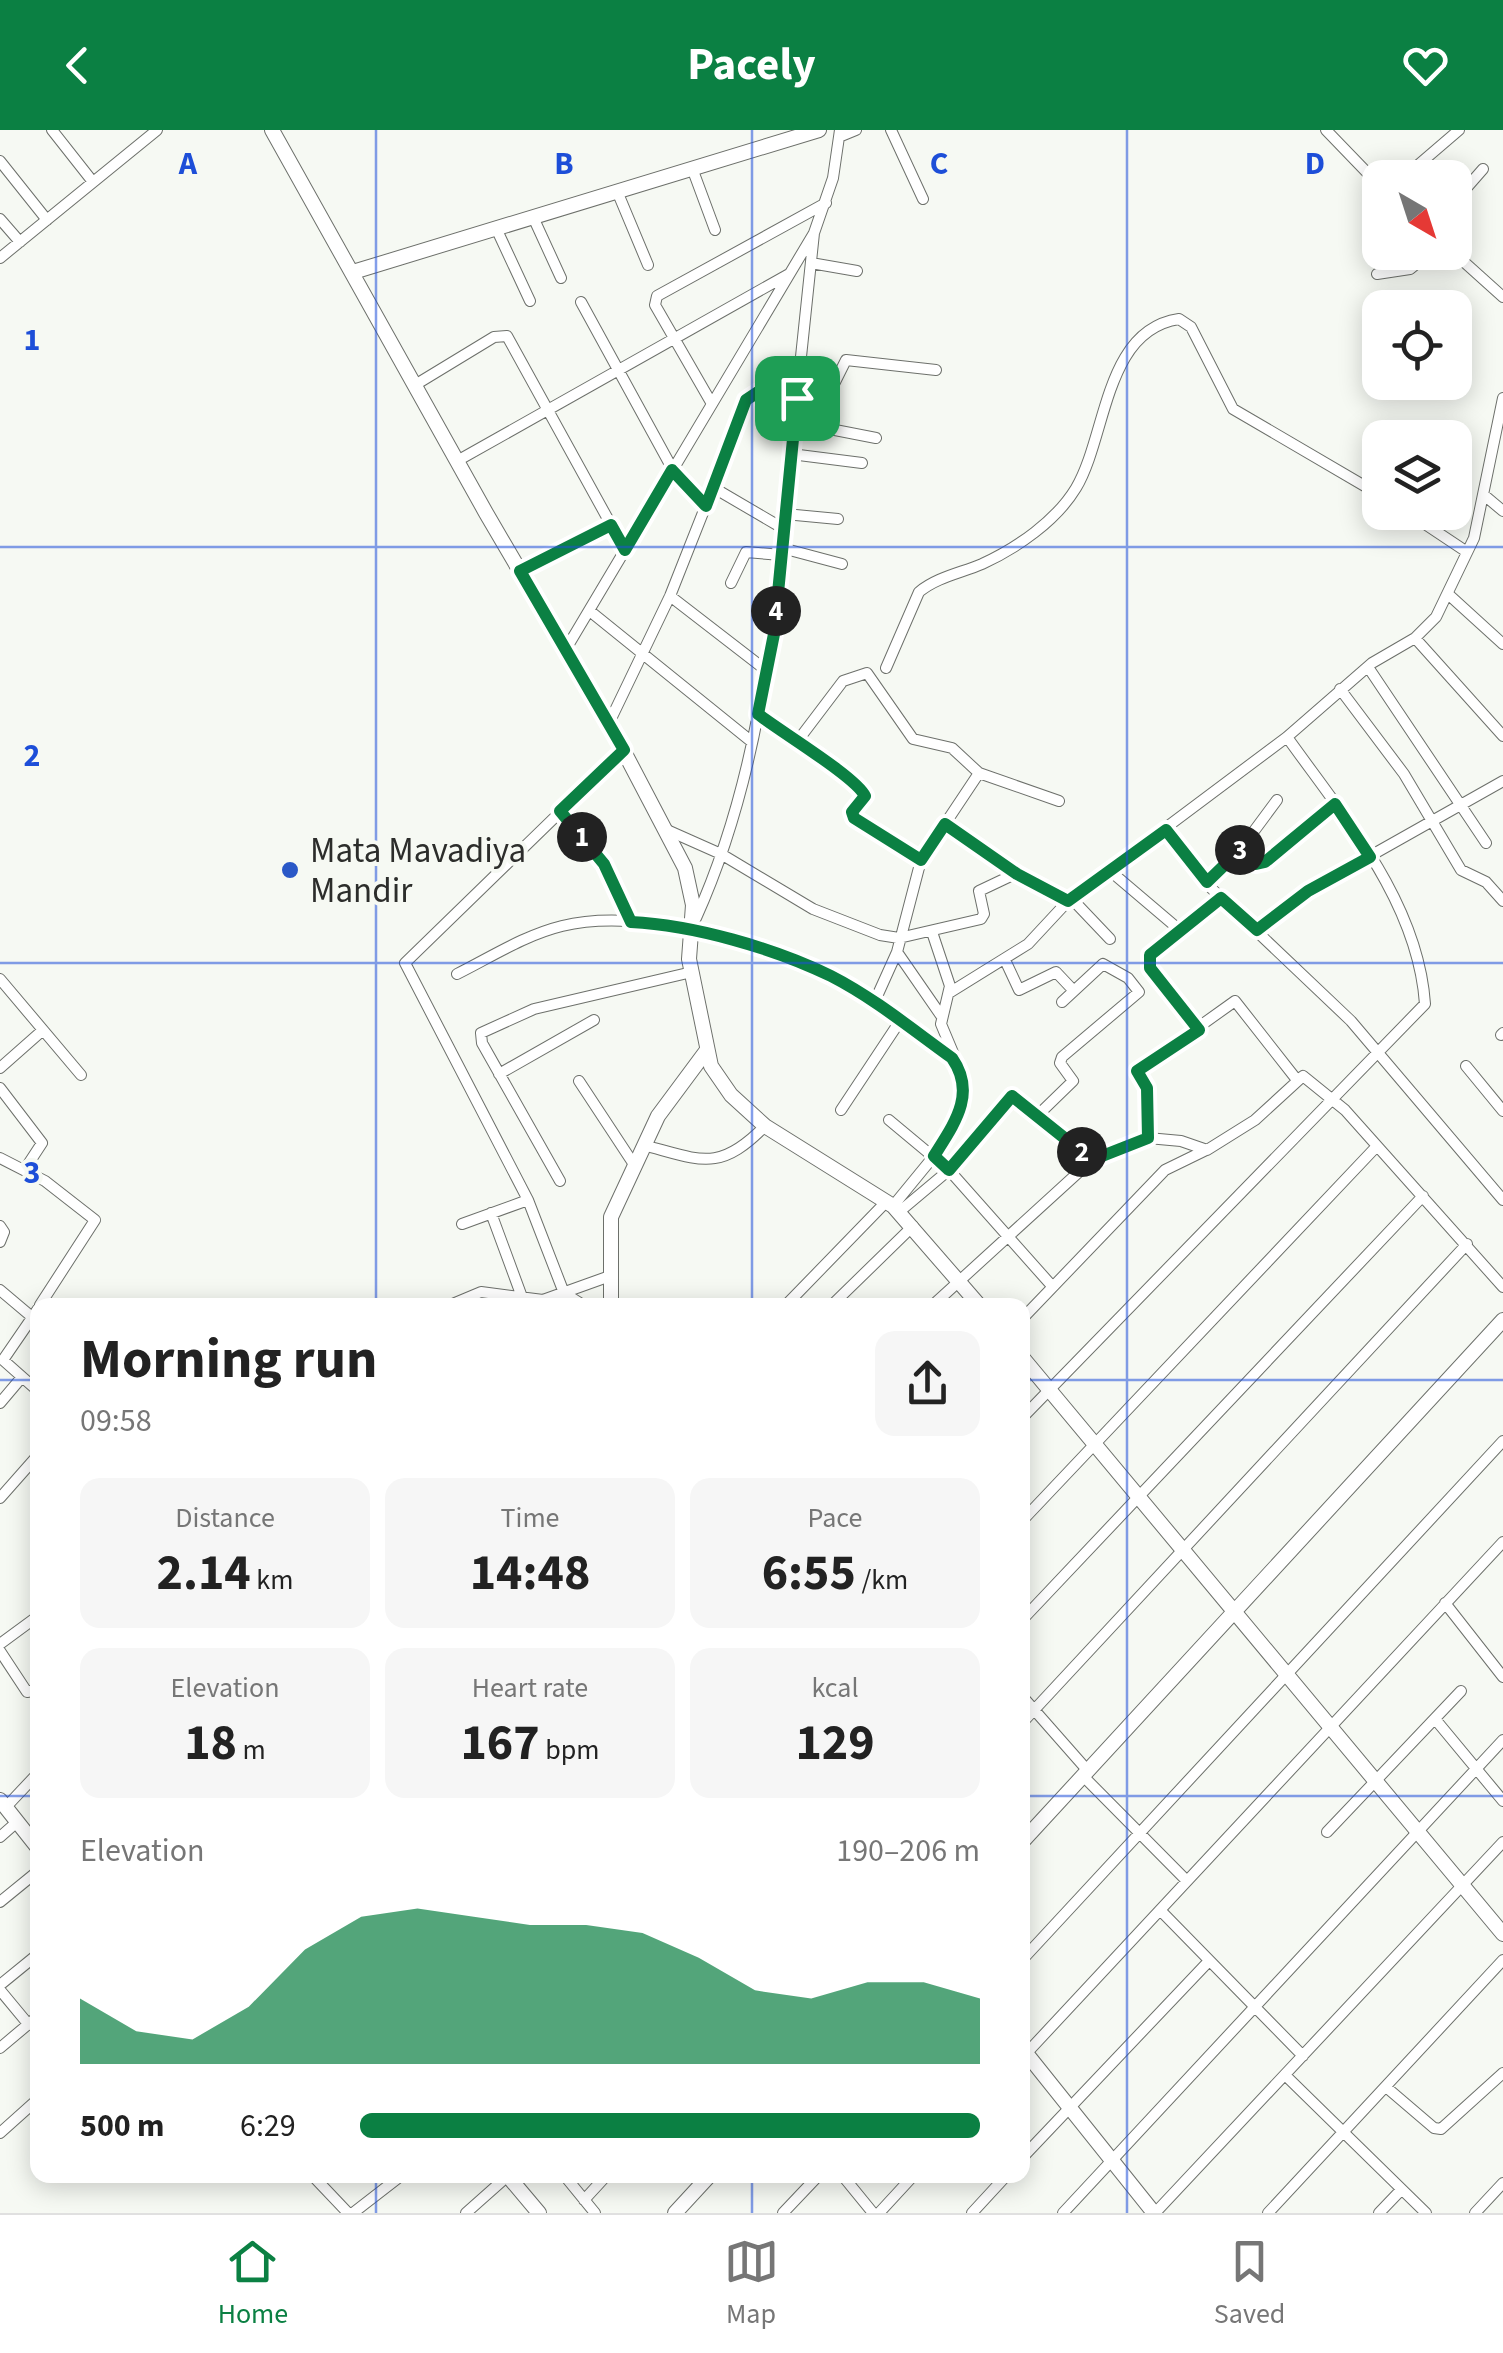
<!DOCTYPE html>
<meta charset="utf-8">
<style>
:root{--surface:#fff;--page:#f6f6f6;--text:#222;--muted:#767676;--line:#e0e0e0;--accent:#0b8043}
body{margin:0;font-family:"Source Sans 3",sans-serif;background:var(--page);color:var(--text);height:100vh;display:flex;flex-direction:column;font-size:38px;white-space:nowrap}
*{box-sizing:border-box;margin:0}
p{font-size:32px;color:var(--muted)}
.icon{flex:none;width:55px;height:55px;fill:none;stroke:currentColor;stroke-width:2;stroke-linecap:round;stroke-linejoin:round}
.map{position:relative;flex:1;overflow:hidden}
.panel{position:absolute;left:30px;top:1168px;width:1000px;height:885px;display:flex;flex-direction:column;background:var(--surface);border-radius:20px;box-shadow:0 5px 25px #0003}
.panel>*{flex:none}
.needle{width:65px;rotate:141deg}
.tools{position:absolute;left:1362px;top:30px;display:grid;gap:20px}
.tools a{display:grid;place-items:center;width:110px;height:110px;border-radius:20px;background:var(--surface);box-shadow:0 5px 25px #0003;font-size:50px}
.pin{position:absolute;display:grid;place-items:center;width:85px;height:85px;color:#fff;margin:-42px;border-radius:20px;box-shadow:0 5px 15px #0006}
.km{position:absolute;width:50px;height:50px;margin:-25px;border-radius:50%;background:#222;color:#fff;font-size:28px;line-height:50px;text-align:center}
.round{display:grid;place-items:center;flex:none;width:105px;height:105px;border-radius:20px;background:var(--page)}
.headline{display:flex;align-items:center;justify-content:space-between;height:170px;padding:0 50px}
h1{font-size:55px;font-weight:700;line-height:75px}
.figures{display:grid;grid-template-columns:repeat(3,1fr);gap:15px;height:170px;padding:10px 50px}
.figures div{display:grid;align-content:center;border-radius:20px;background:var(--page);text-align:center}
.figures b{font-size:50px;font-weight:700}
.figures small{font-size:28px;font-weight:400}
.figures p{font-size:28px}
.chart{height:280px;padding:20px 50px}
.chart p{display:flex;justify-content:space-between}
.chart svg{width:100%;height:180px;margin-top:10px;fill:var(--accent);opacity:.7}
ul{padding:0 50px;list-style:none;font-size:32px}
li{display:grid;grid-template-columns:160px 120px 1fr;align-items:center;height:75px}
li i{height:25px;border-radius:12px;background:var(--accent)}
header{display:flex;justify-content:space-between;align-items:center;height:130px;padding:0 50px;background:var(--accent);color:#fff;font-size:45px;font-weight:700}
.tab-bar{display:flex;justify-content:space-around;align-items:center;height:140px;border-top:2px solid var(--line);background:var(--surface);font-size:28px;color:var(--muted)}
.tab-bar a{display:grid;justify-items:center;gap:5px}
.tab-bar .active{color:var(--accent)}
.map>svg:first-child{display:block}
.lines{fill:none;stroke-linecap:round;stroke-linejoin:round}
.street-casing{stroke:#6d706b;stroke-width:12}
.secondary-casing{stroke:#6d706b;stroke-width:16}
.street{stroke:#fff;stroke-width:10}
.secondary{stroke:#fff;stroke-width:14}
.route-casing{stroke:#fff;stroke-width:20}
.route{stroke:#0b8043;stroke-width:12}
.grid{fill:none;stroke:#1d4ed8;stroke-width:2.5;stroke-opacity:0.55}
.poi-dot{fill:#2a58c7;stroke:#f6f9f3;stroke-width:4}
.labels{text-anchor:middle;stroke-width:8;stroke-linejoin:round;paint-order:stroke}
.poi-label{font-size:35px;fill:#2c2d2b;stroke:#f6f9f3;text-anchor:start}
.grid-label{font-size:32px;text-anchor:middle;font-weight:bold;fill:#1d4ed8;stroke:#f6f9f3;stroke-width:8;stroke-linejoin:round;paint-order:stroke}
</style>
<header><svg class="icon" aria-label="back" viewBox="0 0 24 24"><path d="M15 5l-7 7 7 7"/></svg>Pacely<svg class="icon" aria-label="heart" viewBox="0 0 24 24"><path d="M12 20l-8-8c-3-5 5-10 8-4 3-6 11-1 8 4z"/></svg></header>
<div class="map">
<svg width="1503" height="2083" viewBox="0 0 1503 2083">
<rect width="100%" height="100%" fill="#f6f9f3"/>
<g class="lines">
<g class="street-casing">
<path id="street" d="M52,0L93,52
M891,0L923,69
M1326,0L1380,56
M839,7L856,0
M0,31L47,90
M692,38L715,100
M1403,48L1459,0
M617,61L648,135
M1455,71L1483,39
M533,87L561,148
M0,89L20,112
M496,98L530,171
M1453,122L1503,167
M0,128L157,0
M811,133L857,141
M1377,144L1410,139L1431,122
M581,172L673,340L706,376
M798,253L833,256L846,230L936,240
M415,255L494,207L507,206L625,420
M712,274L655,175L657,166L826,73
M794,292L876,308
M791,324L862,333
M457,331L789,144
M714,358L784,399
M1484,365L1503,381
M1407,382L1467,422
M785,384L838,389
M782,418L842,434
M520,441L611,395
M731,453L746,422L781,425
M1448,464L1503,514
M670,466L767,541
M591,482L752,612
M1415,508L1503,606
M566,519L814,103L833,48L840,0
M1368,537L1486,713
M886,538L919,462C937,447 961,443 982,434C1017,418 1056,391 1076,358C1107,306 1104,200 1179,189L1191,197L1233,279L1380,365
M1340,559L1404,644L1461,740L1486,752L1503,771
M758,585L817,629L843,642L865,663L852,683L854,689L915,728L921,730L979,643
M609,593L670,466L750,264L797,268
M796,613L843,551L867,543L913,609L952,618L979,643L1059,671
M560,681L604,734L631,792
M945,694L1017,743L1068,771L1287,607L1372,533L1415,508L1436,487L1474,408L1503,268
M1166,699L1212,759L1351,891L1503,1070
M667,700L721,724L813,779L880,805L899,808L981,789L984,784L979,761L1017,743
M1241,720L1260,734L1335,675
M1109,740L1182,802
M1207,752L1234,728L1277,670
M1071,768L1110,809
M696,788C757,653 773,506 787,360C796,274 805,189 814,103
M1257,800L1308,761L1503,651
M897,822L942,887
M1005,830L1019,860L1056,842L1073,860
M457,844C491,827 525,805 562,796C638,777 762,812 831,846C874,868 913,901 952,928
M0,849L81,945
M949,863L1028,814L1068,771
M874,873L897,822L921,730
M1199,899L1148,829L1221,768
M1501,905L1503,903
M1466,936L1503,981
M0,938L43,900
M499,944L594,890
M579,951L633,1033
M0,958L42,1013L25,1039
M841,980L900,891
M1038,985L1073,951L1060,933L1062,927L1139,862L1128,848L1103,834L1062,872
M889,990L949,1040L1052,1156
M1148,1008L1147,957L1137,941L1235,871L1297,950
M643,1015C701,1030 719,1043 765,996
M0,1028L45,1051L95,1090L40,1175
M560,1051L482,913L481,903L534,879L692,842
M893,1076L934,1026L963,977L962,944L941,894L950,856L932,802
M899,1082L949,1040L1012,966L1092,1030
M491,1083L522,1167
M462,1094L528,1070
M0,1096L4,1102L0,1112
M0,1160L32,1187
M450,1175L481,1162L543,1170L610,1146
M583,1175L564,1163L528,1070L405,833L624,620
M649,1175H654
M786,1175L886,1072
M832,1175L913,1096
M933,1175L1092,1030L1148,1008L1181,1011L1207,1020L1255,990L1303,946L1345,980L1503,1157
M38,1179L3,1230L38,1261
M1022,1189L1165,1040L1206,1020
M0,1273L22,1247
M1022,1288L1425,874C1418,772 1344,687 1287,607
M0,1368L38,1325
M1022,1391L1377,1016
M1445,1473L1503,1547
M1022,1490L1423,1066
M0,1514L38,1486
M0,1521L27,1562L38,1560
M1022,1566L1088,1641
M1435,1589L1503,1671
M1022,1593L1467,1114
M1083,1646L1187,1751
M6,1677L38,1643
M1327,1702L1461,1561
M0,1707L17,1692
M0,1772L38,1741
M1160,1780L1303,1926
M1022,1830L1503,1311
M0,1855L38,1824
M0,1860L29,1895
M0,1918L38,1886
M1023,1927L1503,1412
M1285,1945L1426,2083
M1386,1957L1434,1998L1441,1999L1503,1943
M0,2003L38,1969
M1022,2028L1209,1831
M312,2045L348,2083
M564,2045L595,2083
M842,2045L873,2083
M584,2070L607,2045
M353,2083L402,2045
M466,2083L502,2051
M783,2083L819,2045
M879,2083L914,2045
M972,2083L1007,2045
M1063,2083L1503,1610
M1155,2083L1503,1712
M1268,2083L1503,1830
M1379,2083L1401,2060
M1475,2083L1503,2053"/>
</g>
<g class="secondary-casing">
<path id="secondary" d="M272,0L486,383L609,593L685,738L693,775L689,829L711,936L731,965L765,996L893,1076L979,1175
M353,142L819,0
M611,1175V1087L658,986L707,920
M1022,1227L1503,1804
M0,1670L38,1718
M1022,1712L1503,1190
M1022,1918L1154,2083
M507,2045L539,2083
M675,2083L710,2045"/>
</g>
<use href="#street" class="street"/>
<use href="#secondary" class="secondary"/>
</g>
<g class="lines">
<g class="route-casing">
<path id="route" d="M758,262L797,268L774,504L758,584C781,602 856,647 865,666L852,682L854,688L921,730L945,694L1017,744L1068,771L1166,700L1207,752L1240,720L1256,734L1265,732L1335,674L1370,727L1308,761L1257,800L1221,768L1150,825V838L1199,900L1137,941L1147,958L1148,1008L1092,1030L1012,966L949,1040L934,1026C954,994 977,964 952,928C913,900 874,868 831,846C774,818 693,795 631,792L604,734L560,681L624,620L520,441L611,395L625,420L672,340L706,376L746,270Z"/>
</g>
<use href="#route" class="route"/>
</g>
<path class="grid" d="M376,0V1175M752,0V1175M1127,0V2083M0,417H1503M0,833H1503M0,1250H38M1022,1250H1503M0,1666H38M1022,1666H1503M376,2045V2083M752,2045V2083"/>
<circle class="poi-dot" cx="290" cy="740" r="10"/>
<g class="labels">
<g class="poi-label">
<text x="310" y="732">Mata Mavadiya<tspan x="310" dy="40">Mandir</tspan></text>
</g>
</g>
<g class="grid-label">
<text x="188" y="44">A</text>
<text x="564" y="44">B</text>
<text x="939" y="44">C</text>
<text x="1315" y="44">D</text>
<text x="32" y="220">1</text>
<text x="32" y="636">2</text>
<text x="32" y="1053">3</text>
</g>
</svg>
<div class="tools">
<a><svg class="needle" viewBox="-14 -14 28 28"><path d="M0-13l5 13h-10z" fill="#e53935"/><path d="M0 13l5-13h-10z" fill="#767676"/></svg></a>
<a><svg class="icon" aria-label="locate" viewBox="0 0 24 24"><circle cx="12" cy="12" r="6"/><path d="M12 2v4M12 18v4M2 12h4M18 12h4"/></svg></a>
<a><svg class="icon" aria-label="layers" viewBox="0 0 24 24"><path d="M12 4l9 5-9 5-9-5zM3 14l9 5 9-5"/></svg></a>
</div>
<div class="pin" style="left:797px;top:268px;background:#1e9e55"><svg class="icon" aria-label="arrive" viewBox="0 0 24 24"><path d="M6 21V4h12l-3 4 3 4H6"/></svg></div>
<b class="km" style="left:582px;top:707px">1</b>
<b class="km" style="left:1082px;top:1022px">2</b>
<b class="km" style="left:1240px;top:720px">3</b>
<b class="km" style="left:776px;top:481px">4</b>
<section class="panel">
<div class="headline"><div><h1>Morning run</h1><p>09:58</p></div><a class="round"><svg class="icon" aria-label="share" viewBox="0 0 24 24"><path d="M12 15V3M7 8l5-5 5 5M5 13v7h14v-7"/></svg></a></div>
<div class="figures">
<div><p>Distance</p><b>2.14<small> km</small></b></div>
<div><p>Time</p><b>14:48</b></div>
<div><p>Pace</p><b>6:55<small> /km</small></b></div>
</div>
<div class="figures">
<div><p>Elevation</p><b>18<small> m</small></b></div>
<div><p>Heart rate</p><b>167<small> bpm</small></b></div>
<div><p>kcal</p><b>129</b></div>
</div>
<div class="chart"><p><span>Elevation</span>190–206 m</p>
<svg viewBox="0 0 160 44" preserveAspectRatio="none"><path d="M0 44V28L10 36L20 38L30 30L40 16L50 8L60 6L70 8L80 10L90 10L100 12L110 18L120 26L130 28L140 24L150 24L160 28V44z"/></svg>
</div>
<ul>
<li><b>500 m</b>6:29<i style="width:100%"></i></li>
</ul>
</section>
</div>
<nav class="tab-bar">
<a class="active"><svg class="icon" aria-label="home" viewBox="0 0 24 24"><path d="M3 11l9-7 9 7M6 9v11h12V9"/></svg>Home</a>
<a><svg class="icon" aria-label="map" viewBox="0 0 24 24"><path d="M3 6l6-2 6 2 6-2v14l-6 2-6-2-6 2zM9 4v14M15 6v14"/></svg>Map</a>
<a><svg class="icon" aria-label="saved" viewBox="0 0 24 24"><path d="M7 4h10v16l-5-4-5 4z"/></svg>Saved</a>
</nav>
